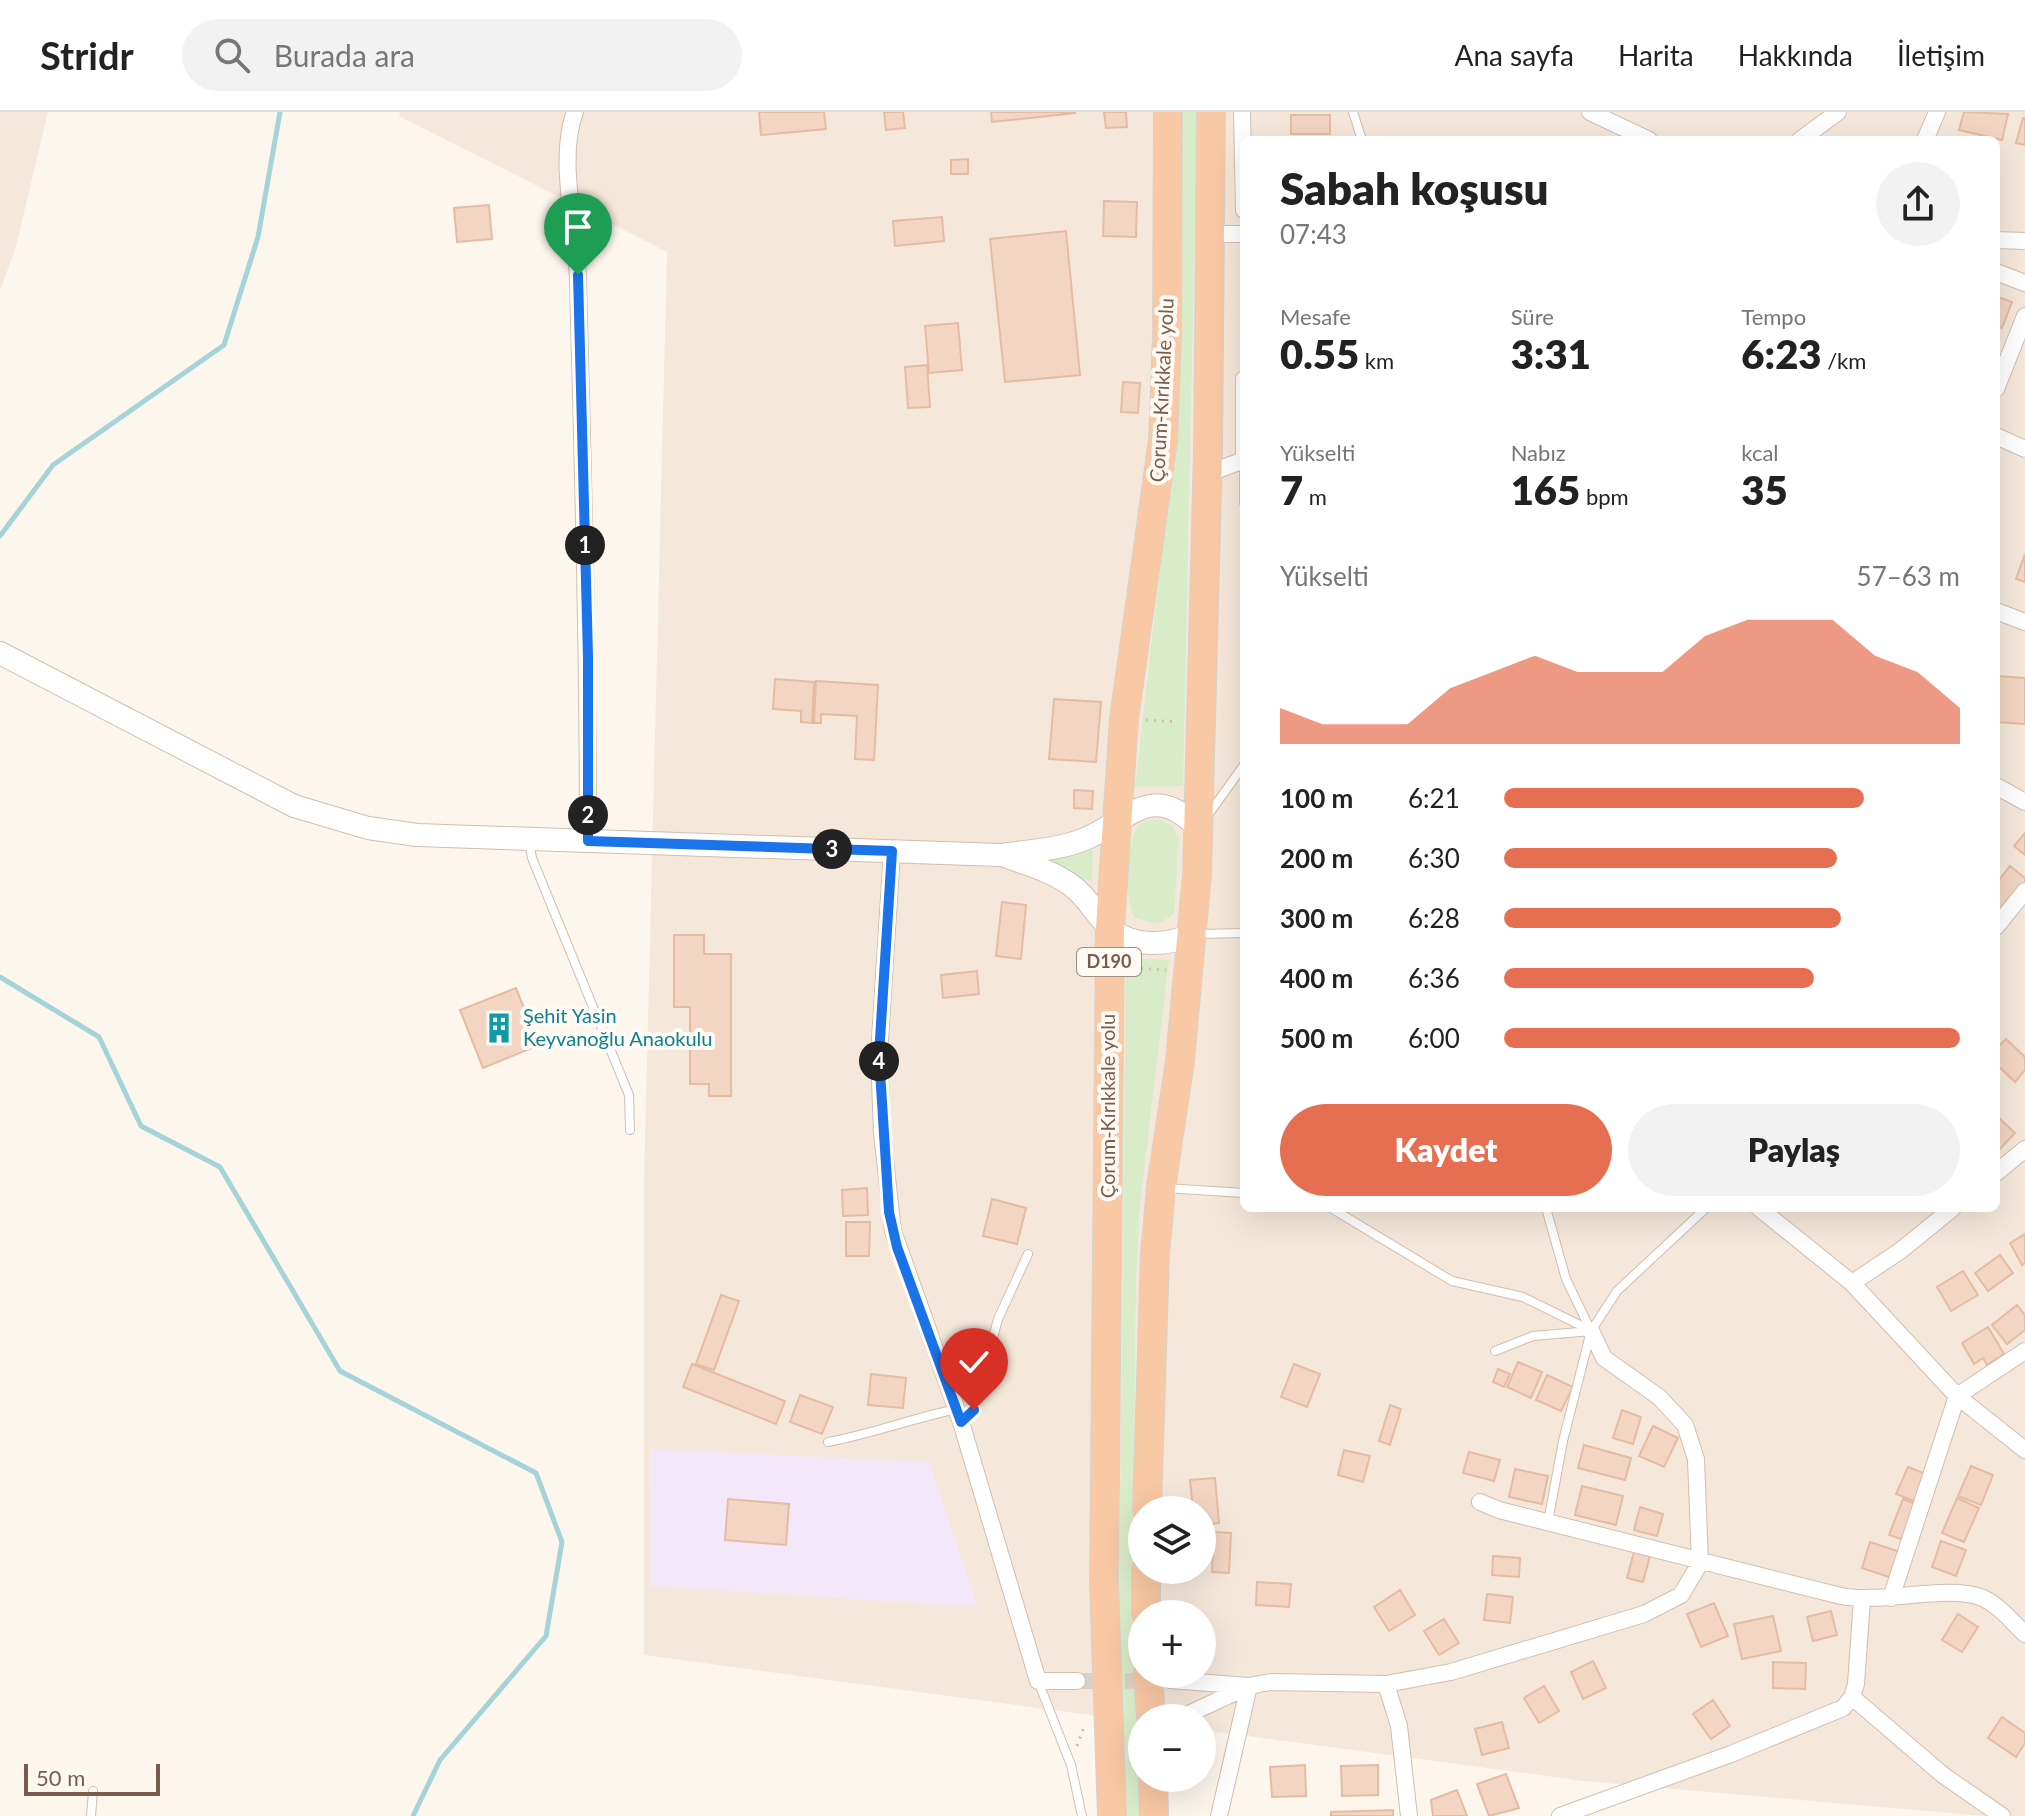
<!DOCTYPE html>
<html lang="tr">
<meta charset="utf-8">
<style>
:root{--surface:#fff;--page:#f2f2f2;--text:#222;--muted:#767676;--line:#e0e0e0;--accent:#e76f51}
body{margin:0;font-family:Lato,sans-serif;background:var(--page);color:var(--text);height:100vh;display:flex;flex-direction:column;font-size:30px;white-space:nowrap}
*{box-sizing:border-box;margin:0}
p{font-size:26px;color:var(--muted)}
.icon{flex:none;width:44px;height:44px;fill:none;stroke:currentColor;stroke-width:2;stroke-linecap:round;stroke-linejoin:round}
.map{position:relative;flex:1;overflow:hidden}
.sheet{position:absolute;left:1240px;top:24px;width:760px;height:1076px;display:flex;flex-direction:column;background:var(--surface);border-radius:12px;box-shadow:0 8px 32px #0002}
.sheet>*{flex:none}
.tools{position:absolute;left:1128px;top:1384px;display:grid;gap:16px}
.tools a{display:grid;place-items:center;width:88px;height:88px;border-radius:50%;background:var(--surface);box-shadow:0 8px 32px #0002;font-size:40px}
.scale{position:absolute;left:24px;bottom:20px;width:136px;box-sizing:border-box;padding-left:8px;border:4px solid #7a5c4d;border-top:0;font-size:22px;line-height:28px;white-space:nowrap;color:#7a5c4d;-webkit-text-stroke:6px #fffaf3;paint-order:stroke}
.pin{position:absolute;display:grid;place-items:center;width:68px;height:68px;color:#fff;margin:-82px -34px;border-radius:50% 50% 50% 0;rotate:-45deg;box-shadow:0 0 8px #0007}
.pin .icon{rotate:45deg}
.km{position:absolute;width:40px;height:40px;margin:-20px;border-radius:50%;background:#222;color:#fff;font-size:22px;line-height:40px;text-align:center}
.round{display:grid;place-items:center;flex:none;width:84px;height:84px;border-radius:42px;background:var(--page)}
.headline{display:flex;align-items:center;justify-content:space-between;height:136px;padding:0 40px}
h1{font-size:44px;font-weight:800;line-height:60px}
.stats{display:grid;grid-template-columns:repeat(3,1fr);gap:12px;height:136px;padding:8px 40px}
.stats div{display:grid;align-content:center}
.stats b{font-size:40px;font-weight:800}
.stats small{font-size:22px;font-weight:400}
.stats p{font-size:22px}
.chart{height:224px;padding:16px 40px}
.chart p{display:flex;justify-content:space-between}
.chart svg{width:100%;height:144px;margin-top:8px;fill:var(--accent);opacity:.7}
.primary-button{display:flex;gap:16px;margin-top:auto;padding:16px 40px}
.primary-button a{flex:1;height:92px;border-radius:48px;background:var(--accent);color:#fff;font-size:32px;font-weight:800;line-height:92px;text-align:center}
.primary-button a+a{background:var(--page);color:var(--text)}
ul{padding:0 40px;list-style:none;font-size:26px}
li{display:grid;grid-template-columns:128px 96px 1fr;align-items:center;height:60px}
li i{height:20px;border-radius:10px;background:var(--accent)}
header{display:flex;align-items:center;gap:48px;box-sizing:border-box;height:112px;padding:0 40px;background:var(--surface);border-bottom:2px solid var(--line)}
header strong{font-size:38px}
nav{display:flex;gap:44px;margin-inline-start:auto;font-size:28px}
.search{width:560px;height:72px;background:var(--page);display:flex;align-items:center;gap:20px;box-sizing:border-box;padding:0 28px;border-radius:44px;color:var(--muted);font-size:30px}
.map>svg:first-child{display:block}
.residential{fill:#f5e8da;fill-rule:evenodd}
.education{fill:#f3e8fa}
.green{fill:#d8ecc9}
.lines{fill:none;stroke-linecap:round;stroke-linejoin:round}
.stream{stroke:#a5d3da;stroke-width:5}
.building{fill:#f3d5c3;stroke:#e6bba3;stroke-width:2}
.minor-tunnel{stroke:#dcd0c4;stroke-width:16;stroke-dasharray:16 8;stroke-linecap:butt}
.service-casing{stroke:#d1beb0;stroke-width:10}
.minor-casing{stroke:#d1beb0;stroke-width:18}
.tertiary-casing{stroke:#d1beb0;stroke-width:24}
.trunk-casing{stroke:#dad1cd;stroke-width:30}
.path{stroke:#d9b8a5;stroke-width:3;stroke-dasharray:2 6;stroke-linecap:butt}
.service{stroke:#fff;stroke-width:8}
.minor{stroke:#fff;stroke-width:16}
.tertiary{stroke:#fff;stroke-width:22}
.trunk{stroke:#f9c8a4;stroke-width:28}
.route-casing{stroke:#fff;stroke-width:16}
.route{stroke:#1a73e8;stroke-width:10}
.labels{text-anchor:middle;stroke-width:8;stroke-linejoin:round;paint-order:stroke}
.shield{fill:#fffaf3;stroke:#a28b7f;stroke-width:2}
.shield-label{font-size:18px;font-weight:bold;fill:#7a5c4d}
.street-label{font-size:20px;fill:#7a5c4d;stroke:#fffaf3}
.culture-label{font-size:20px;fill:#0d838f;stroke:#fffaf3;text-anchor:start}
</style>
<header>
<strong>Stridr</strong>
<div class="search"><svg class="icon" aria-label="search" viewBox="0 0 24 24"><circle cx="10" cy="10" r="6"/><path d="M15 15l6 6"/></svg>Burada ara</div>
<nav><a>Ana sayfa</a><a>Harita</a><a>Hakkında</a><a>İletişim</a></nav>
</header>
<div class="map">
<svg width="2025" height="1704" viewBox="0 0 2025 1704">
<rect width="100%" height="100%" fill="#fdf6ec"/>
<path class="residential" d="M0,0H48L15,138L0,178Z
M400,0H2025V1704H1983L1583,1669L1202,1618V1606H1142V1610L644,1543V1069L667,140L399,4ZM1244,28H1996V1096H1244ZM1142,1398H1202V1458H1142ZM1142,1502H1202V1562H1142Z"/>
<path class="education" d="M649,1337L929,1350L978,1495L650,1474Z"/>
<path class="green" d="M1181,0H1196V62L1183,674L1135,675L1176,318Z
M1159,707L1173,714L1179,728L1174,802L1158,812L1135,806C1123,792 1127,723 1141,710Z
M1093,738L1092,770L1028,746Z
M1126,846L1169,848L1140,1092L1136,1164L1132,1532L1141,1704H1126L1119,1494Z"/>
<g class="lines">
<path class="stream" d="M0,424L53,353L224,233L258,125L280,0
M0,865L99,925L141,1014L220,1055L340,1259L536,1361L562,1430L546,1524L440,1648L413,1704"/>
</g>
<path class="building" d="M759,0H824L826,17L761,23Z
M884,0H903L905,16L886,18Z
M991,0H1075V1L992,10Z
M1104,0H1126L1127,15L1106,16Z
M1964,0L2008,2L2002,28L1959,18Z
M1291,3H1330V22H1291Z
M2023,6H2025V33L2016,31Z
M968,47V62H951V48Z
M1104,89L1137,90L1136,125L1103,124Z
M489,93L492,127L457,130L454,96Z
M942,105L944,129L895,134L893,109Z
M1066,119L1080,263L1005,270L990,127Z
M1996,184L2012,190L2002,216L1996,214Z
M958,211L962,258L929,261L925,214Z
M927,253L930,295L908,296L905,255Z
M1123,270L1140,271L1138,301L1121,300Z
M2025,442V470L2016,467Z
M1996,564L2025,566V612L1996,610Z
M775,567L814,570L812,611L801,610V599L773,597Z
M816,569L878,573L874,648L855,647L857,604L821,602V611H814Z
M1054,587L1101,590L1096,650L1049,647Z
M1074,678L1093,679L1092,697L1074,696Z
M2025,721V743L2014,734Z
M2010,754L2025,766V770L1998,804L1996,772Z
M1002,790L1026,793L1021,847L996,844Z
M674,823H704V842H731V984H709V972H690V895H674Z
M977,859L979,882L943,886L941,863Z
M516,876L539,933L483,956L460,898Z
M2006,927L2025,945V958L2015,970L1996,952V937Z
M1996,1003L2015,1021L1996,1041Z
M867,1076L868,1103L843,1104L842,1078Z
M992,1087L1026,1096L1017,1132L983,1124Z
M846,1110H870L869,1144H846Z
M2025,1122V1151L2022,1153L2010,1131Z
M2000,1143L2013,1161L1988,1179L1975,1161Z
M1963,1159L1978,1183L1951,1199L1937,1175Z
M721,1183L739,1189L714,1258L696,1252Z
M2017,1193L2025,1203V1218L2007,1232L1992,1213Z
M1988,1215L2004,1242L1987,1253L1983,1246L1974,1252L1962,1231Z
M1518,1250L1542,1260L1531,1286L1507,1275Z
M692,1252L785,1289L776,1312L683,1275Z
M1294,1252L1320,1262L1307,1295L1281,1285Z
M1498,1257L1510,1262L1504,1275L1493,1270Z
M871,1262L906,1266L903,1296L868,1293Z
M1547,1263L1573,1275L1561,1299L1536,1288Z
M800,1283L833,1295L822,1322L790,1310Z
M1390,1293L1401,1297L1390,1333L1379,1329Z
M1622,1298L1641,1305L1633,1332L1613,1326Z
M1653,1314L1678,1326L1664,1355L1639,1344Z
M1584,1333L1631,1346L1625,1368L1578,1356Z
M1344,1338L1370,1344L1363,1370L1338,1363Z
M1469,1340L1500,1348L1494,1369L1463,1361Z
M1971,1354L1993,1363L1981,1393L1958,1384Z
M1908,1355L1931,1364L1919,1391L1896,1382Z
M1515,1357L1548,1364L1542,1392L1509,1385Z
M1215,1366L1219,1411L1202,1413V1398H1193L1190,1368Z
M1582,1374L1623,1384L1616,1413L1575,1403Z
M1957,1386L1979,1396L1964,1430L1942,1421Z
M728,1387L789,1392L786,1433L725,1428Z
M1903,1387L1918,1393L1904,1428L1889,1423Z
M1640,1395L1663,1402L1657,1424L1634,1418Z
M1214,1420L1231,1421L1229,1461L1212,1460Z
M1941,1429L1966,1438L1956,1464L1932,1455Z
M1870,1430L1900,1440L1892,1466L1862,1456Z
M1634,1440L1650,1444L1643,1470L1627,1466Z
M1493,1444L1520,1446L1519,1465L1492,1463Z
M1257,1470L1291,1472L1289,1495L1256,1493Z
M1400,1478L1415,1503L1389,1519L1374,1495Z
M1487,1482L1513,1485L1510,1511L1484,1508Z
M1714,1491L1728,1524L1701,1535L1687,1502Z
M1831,1499L1837,1523L1813,1529L1807,1505Z
M1958,1502L1978,1515L1962,1540L1942,1528Z
M1773,1504L1781,1539L1742,1547L1734,1512Z
M1444,1507L1459,1531L1439,1543L1424,1519Z
M1593,1549L1606,1576L1583,1587L1571,1560Z
M1773,1550L1806,1551L1805,1577L1773,1576Z
M1544,1574L1559,1599L1539,1611L1524,1586Z
M1713,1588L1730,1614L1711,1627L1693,1602Z
M2002,1605L2025,1621V1631L2016,1645L1988,1626Z
M1502,1610L1509,1636L1482,1643L1475,1617Z
M1305,1653L1306,1684L1272,1685L1270,1655Z
M1378,1653V1683L1342,1684L1341,1654Z
M1506,1662L1519,1696L1489,1704L1477,1672Z
M1457,1678L1467,1704H1433L1431,1688Z
M1393,1698V1704H1331V1700Z"/>
<g class="lines">
<path class="minor-tunnel" d="M1077,1569H1153"/>
<g class="service-casing">
<path id="service" d="M1353,0L1362,28
M1244,348V391
M1208,703L1244,653
M529,730L532,746L629,983L630,1018
M1197,822L1244,821
M1165,1076L1244,1081
M1331,1096L1452,1169L1523,1185L1590,1218
M1546,1096L1566,1167L1591,1219L1563,1329L1548,1410
M1495,1239L1533,1224L1591,1219L1617,1179L1706,1096
M961,1310L974,1298L998,1207L1028,1142
M828,1330C872,1322 913,1306 957,1297
M1038,1569L1071,1653L1082,1704
M91,1704L93,1679"/>
</g>
<g class="minor-casing">
<path id="minor" d="M575,0C557,47 577,118 578,169C583,356 588,542 588,729
M1242,0L1244,98
M1590,0L1649,28
M1800,28L1838,0
M1925,28L1937,0
M1211,122H1244
M1996,128L2025,129
M1996,160L2025,171
M1996,277L2025,204
M1996,324L2025,337
M1244,348V267
M1207,362L1244,348
M1996,499L2025,510
M1996,674L2025,690
M892,739L879,943L882,1021L893,1119L961,1310L1038,1569H1077
M1996,815L2025,779
M1996,1061L2025,1037
M1759,1096L1852,1171L1957,1284L2025,1338
M1852,1171L1900,1139L1953,1096
M1480,1390L1499,1398L1841,1484C1882,1492 1948,1472 1983,1486C2000,1494 2012,1510 2025,1522
M1891,1486L1957,1284L2025,1239
M1170,1568L1249,1574L1219,1704
M1386,1572L1399,1614L1409,1704
M1852,1585L1943,1663L2002,1704
M1180,1606L1249,1574L1270,1570L1386,1572L1451,1560L1644,1502L1681,1483L1700,1451L1696,1347L1685,1313L1659,1285L1604,1246L1591,1219
M1560,1704L1731,1642L1843,1596L1852,1585L1856,1572L1862,1487"/>
</g>
<g class="tertiary-casing">
<path id="tertiary" d="M0,541L294,694L368,716L417,723L1000,743C1028,739 1058,738 1085,727C1130,708 1152,668 1198,716
M1005,744C1026,752 1049,758 1068,771C1087,783 1095,803 1110,816C1133,836 1168,834 1193,822"/>
</g>
<g class="trunk-casing">
<path id="trunk" d="M1147,1398L1155,1143L1161,1075L1180,949L1197,762L1208,338L1211,0
M1146,1502V1458
M1148,1562L1151,1606
M1153,1666L1154,1704
M1112,1704L1104,1472L1110,816L1124,607L1163,328L1167,225L1168,0"/>
</g>
<path class="path" d="M1146,608L1178,610
M1133,856L1166,858
M1077,1634L1084,1615"/>
<use href="#service" class="service"/>
<use href="#minor" class="minor"/>
<use href="#tertiary" class="tertiary"/>
<use href="#trunk" class="trunk"/>
</g>
<g class="lines">
<g class="route-casing">
<path id="route" d="M578,163L588,545V729L892,739L879,943L889,1100L897,1135L961,1310L974,1298"/>
</g>
<use href="#route" class="route"/>
</g>
<defs>
<g id="building-bare" transform="scale(2.4)"><path d="M-4-6H4V6H1V3H-1V6H-4ZM-2.5-4.3h1.7v1.8h-1.7ZM.8-4.3h1.7v1.8H.8ZM-2.5-1h1.7V.8h-1.7ZM.8-1h1.7V.8H.8Z" fill="#0f9aa8" stroke="#fffaf3" stroke-width="2.5" paint-order="stroke"/></g>
</defs>
<g fill-rule="evenodd">
<use href="#building-bare" x="499" y="916"/>
</g>
<g class="labels">
<rect class="shield" x="1077" y="836" width="64" height="28" rx="6"/>
<g class="shield-label">
<text x="1109" y="856">D190</text>
</g>
<g class="street-label">
<text transform="translate(1162 278) rotate(-87)" y="7">Çorum-Kırıkkale yolu</text>
<text transform="translate(1108 994) rotate(-90)" y="7">Çorum-Kırıkkale yolu</text>
</g>
<g class="culture-label">
<text x="523" y="911">Şehit Yasin<tspan x="523" dy="23">Keyvanoğlu Anaokulu</tspan></text>
</g>
</g>
</svg>
<div class="tools">
<a><svg class="icon" aria-label="layers" viewBox="0 0 24 24"><path d="M12 4l9 5-9 5-9-5zM3 14l9 5 9-5"/></svg></a>
<a>+</a>
<a>−</a>
</div>
<div class="scale">50 m</div>
<div class="pin" style="left:578px;top:163px;background:#1e9e55"><svg class="icon" aria-label="arrive" viewBox="0 0 24 24"><path d="M6 21V4h12l-3 4 3 4H6"/></svg></div>
<div class="pin" style="left:974px;top:1298px;background:#d93025"><svg class="icon" aria-label="check" viewBox="0 0 24 24"><path d="M5 12l5 5 9-10"/></svg></div>
<b class="km" style="left:585px;top:433px">1</b>
<b class="km" style="left:588px;top:703px">2</b>
<b class="km" style="left:832px;top:737px">3</b>
<b class="km" style="left:879px;top:949px">4</b>
<section class="sheet">
<div class="headline"><div><h1>Sabah koşusu</h1><p>07:43</p></div><a class="round"><svg class="icon" aria-label="share" viewBox="0 0 24 24"><path d="M12 15V3M7 8l5-5 5 5M5 13v7h14v-7"/></svg></a></div>
<div class="stats">
<div><p>Mesafe</p><b>0.55<small> km</small></b></div>
<div><p>Süre</p><b>3:31</b></div>
<div><p>Tempo</p><b>6:23<small> /km</small></b></div>
</div>
<div class="stats">
<div><p>Yükselti</p><b>7<small> m</small></b></div>
<div><p>Nabız</p><b>165<small> bpm</small></b></div>
<div><p>kcal</p><b>35</b></div>
</div>
<div class="chart"><p><span>Yükselti</span>57–63 m</p>
<svg viewBox="0 0 160 44" preserveAspectRatio="none"><path d="M0 44V33L10 38L20 38L30 38L40 27L50 22L60 17L70 22L80 22L90 22L100 11L110 6L120 6L130 6L140 17L150 22L160 33V44z"/></svg>
</div>
<ul>
<li><b>100 m</b>6:21<i style="width:79%"></i></li>
<li><b>200 m</b>6:30<i style="width:73%"></i></li>
<li><b>300 m</b>6:28<i style="width:74%"></i></li>
<li><b>400 m</b>6:36<i style="width:68%"></i></li>
<li><b>500 m</b>6:00<i style="width:100%"></i></li>
</ul>
<div class="primary-button"><a>Kaydet</a><a>Paylaş</a></div>
</section>
</div>
